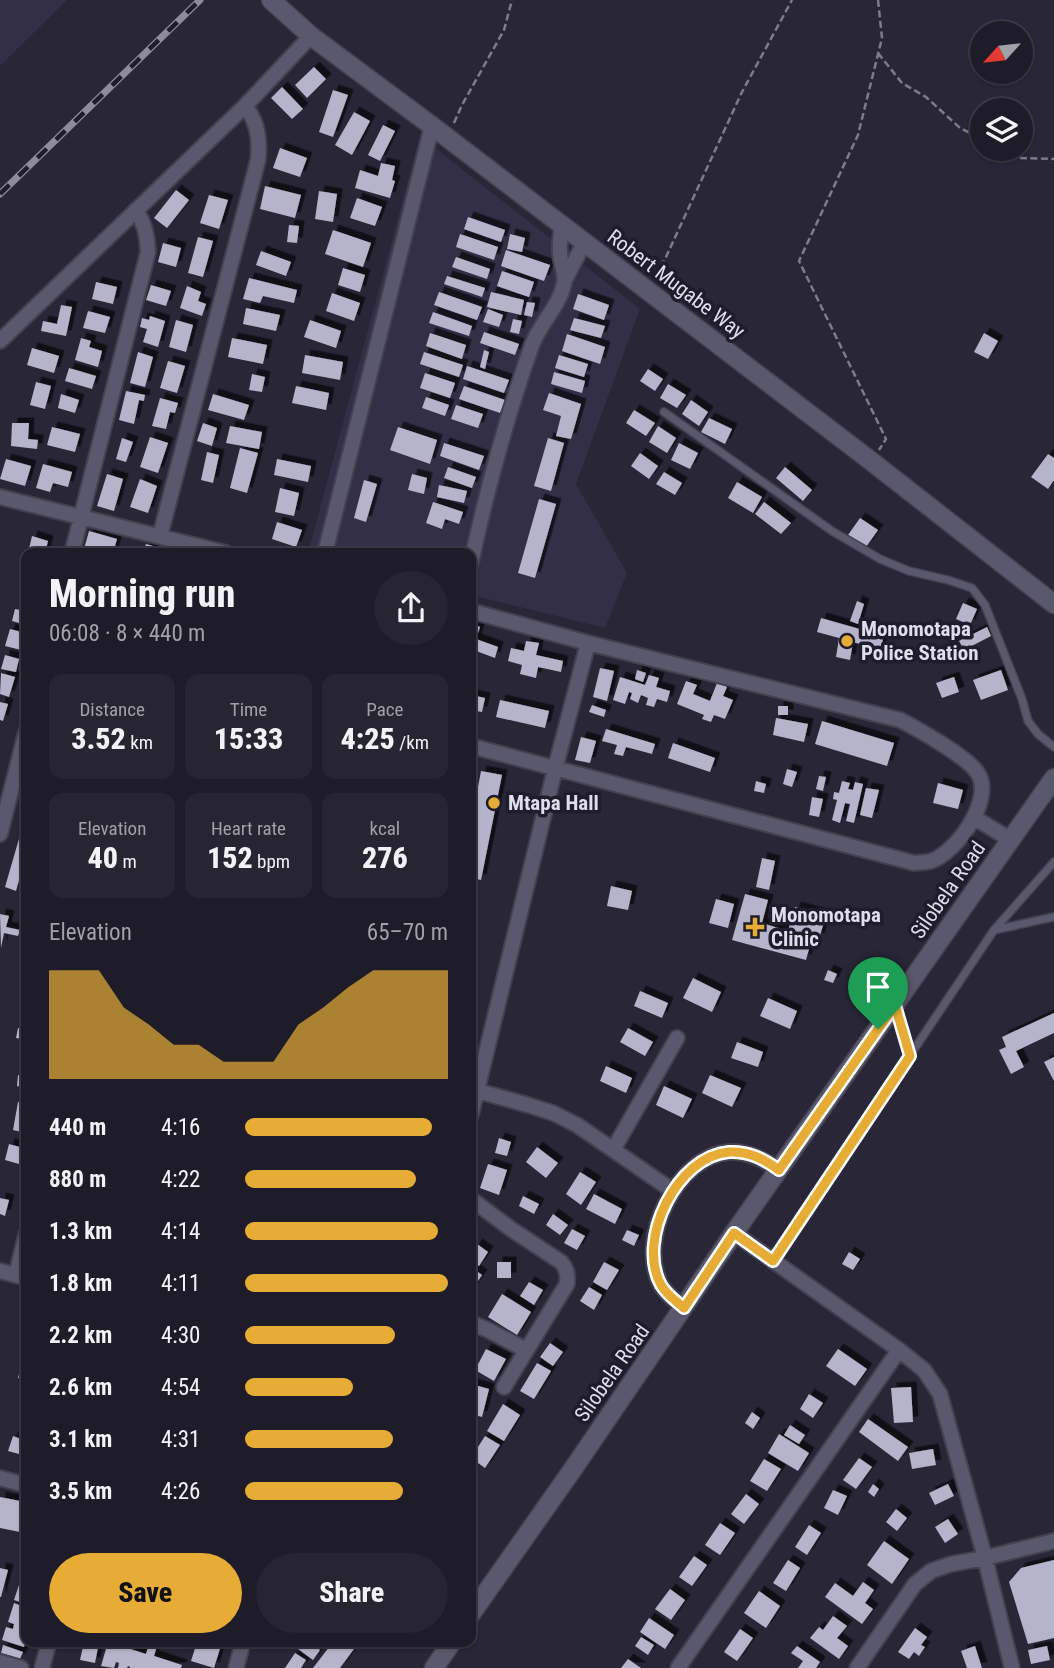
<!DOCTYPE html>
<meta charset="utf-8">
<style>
:root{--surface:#1e1c29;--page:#262531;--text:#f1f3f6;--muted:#a1a1a8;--line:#3c3a46;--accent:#e7ac36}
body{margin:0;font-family:"Roboto Condensed",sans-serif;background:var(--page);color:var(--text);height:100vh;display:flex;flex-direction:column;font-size:26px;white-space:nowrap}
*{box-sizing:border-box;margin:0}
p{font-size:23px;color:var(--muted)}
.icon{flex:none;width:38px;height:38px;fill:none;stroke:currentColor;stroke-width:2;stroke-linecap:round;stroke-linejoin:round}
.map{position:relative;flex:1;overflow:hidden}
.drawer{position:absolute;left:21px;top:548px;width:455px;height:1099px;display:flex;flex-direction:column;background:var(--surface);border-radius:14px;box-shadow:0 2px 5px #0004,0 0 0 2px var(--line)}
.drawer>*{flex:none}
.needle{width:46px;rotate:243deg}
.fabs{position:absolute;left:970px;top:21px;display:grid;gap:14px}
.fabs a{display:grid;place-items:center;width:63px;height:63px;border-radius:50%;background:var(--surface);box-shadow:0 2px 5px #0004,0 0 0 2px var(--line);font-size:35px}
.pin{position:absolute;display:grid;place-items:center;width:60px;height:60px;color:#fff;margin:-72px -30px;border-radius:50% 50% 50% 0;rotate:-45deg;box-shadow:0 0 7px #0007}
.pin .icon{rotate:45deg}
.round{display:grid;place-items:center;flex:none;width:74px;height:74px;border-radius:37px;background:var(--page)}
.headline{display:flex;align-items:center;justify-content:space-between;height:119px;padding:0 28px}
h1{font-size:38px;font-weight:800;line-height:52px}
.metrics{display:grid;grid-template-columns:repeat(3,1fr);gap:10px;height:119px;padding:7px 28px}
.metrics div{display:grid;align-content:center;border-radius:14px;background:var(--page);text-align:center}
.metrics b{font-size:30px;font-weight:800}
.metrics small{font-size:19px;font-weight:400}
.metrics p{font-size:19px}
.chart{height:196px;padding:14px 28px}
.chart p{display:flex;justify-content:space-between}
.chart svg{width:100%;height:126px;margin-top:7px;fill:var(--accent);opacity:.7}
.cta{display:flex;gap:14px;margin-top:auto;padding:14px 28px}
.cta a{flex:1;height:80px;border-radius:42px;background:var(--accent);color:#111;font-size:28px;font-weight:800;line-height:80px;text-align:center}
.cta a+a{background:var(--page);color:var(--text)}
ul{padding:0 28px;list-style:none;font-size:23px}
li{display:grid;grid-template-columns:112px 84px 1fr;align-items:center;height:52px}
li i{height:18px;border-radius:9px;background:var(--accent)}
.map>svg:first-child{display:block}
.built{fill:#322f46}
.building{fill:#b6b4ca;filter:url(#shadow)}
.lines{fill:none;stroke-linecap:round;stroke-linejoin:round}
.service-casing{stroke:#42414f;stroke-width:10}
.minor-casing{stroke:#42414f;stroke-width:18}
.tertiary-casing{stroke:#42414f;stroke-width:21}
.path{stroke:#7e7c8b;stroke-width:2.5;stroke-dasharray:7 3.5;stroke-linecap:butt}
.service{stroke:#5a586c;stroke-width:7}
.minor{stroke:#5a586c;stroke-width:14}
.tertiary{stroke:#5a586c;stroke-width:18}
.rail-casing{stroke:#8d8c9a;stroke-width:7}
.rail{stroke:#1f1c2d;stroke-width:4.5;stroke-dasharray:13;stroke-linecap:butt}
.route-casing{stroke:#fff;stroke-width:14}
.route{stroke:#e7ac36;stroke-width:9}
.poi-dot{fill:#e7ac36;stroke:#1f1c2d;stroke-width:2.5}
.labels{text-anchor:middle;stroke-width:7;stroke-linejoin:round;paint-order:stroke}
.street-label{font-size:21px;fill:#dfdeea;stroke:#1f1c2d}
.poi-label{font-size:21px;font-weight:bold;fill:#dfdeea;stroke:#1f1c2d;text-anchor:start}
</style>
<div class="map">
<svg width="1054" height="1668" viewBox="0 0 1054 1668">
<defs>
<filter id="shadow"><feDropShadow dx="5.5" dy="-5.5" stdDeviation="0" flood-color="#0009"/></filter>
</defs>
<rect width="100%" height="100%" fill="#282637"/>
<path class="built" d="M0,0H67L0,66Z
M420,136L640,309L576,484L627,573L605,628L471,595V553H308Z"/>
<path class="building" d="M314,67L326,79L307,98L295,85Z
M282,87L303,109L292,119L271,98Z
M333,90L348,95L333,137L319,132Z
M354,112L370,121L352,155L335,145Z
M383,125L395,131L380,161L368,155Z
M280,148L307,158L300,177L273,168Z
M381,163L395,166L392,180L395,181L390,198L355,188L360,170L378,176Z
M265,186L301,195L295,218L260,209Z
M176,190L189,200L167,228L154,218Z
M319,191L337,194L333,222L315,219Z
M209,195L228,200L219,229L200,223Z
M357,198L382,207L375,226L350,218Z
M468,217L505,230L501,242L464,229Z
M289,225L299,226L297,243L287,242Z
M333,230L371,243L363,267L325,254Z
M460,234L498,247L494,260L456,247Z
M510,234L525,238L522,252L507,249Z
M198,237L213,241L203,277L188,273Z
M163,243L181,248L176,267L158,262Z
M506,250L550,265L544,281L501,266Z
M261,251L291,262L286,276L256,265Z
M456,257L490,269L487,279L452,267Z
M343,268L365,275L360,292L338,285Z
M502,271L534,282L529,297L497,286Z
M447,276L485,288L482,297L444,284Z
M249,278L297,290L294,303L263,296L260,303L243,299Z
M96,282L117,287L113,304L92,299Z
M151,285L171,291L166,306L146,300Z
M187,286L201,292L198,301L206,304L202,316L180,308Z
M439,292L482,307L477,320L434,305Z
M491,292L524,300L521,315L487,307Z
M332,293L360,303L354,321L326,311Z
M578,294L609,305L604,320L573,309Z
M527,302L535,303L532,317L524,315Z
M61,305L72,307L66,336L41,331L43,321L57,324Z
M246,308L280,315L276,331L243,324Z
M488,309L503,315L499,327L483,322Z
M88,311L110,317L105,333L83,328Z
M433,312L472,326L469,336L429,323Z
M150,316L165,321L158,347L143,342L147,329L140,327L142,318L149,320Z
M574,318L605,326L601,338L570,330Z
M513,319L522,321L519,334L510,332Z
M176,320L193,325L186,352L169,347Z
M310,320L341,331L336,348L304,337Z
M484,332L519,344L515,355L480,343Z
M430,333L466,345L462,359L426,346Z
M984,333L998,341L988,359L974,352Z
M567,334L605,347L600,364L562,351Z
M81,338L91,341L89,347L102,351L98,367L75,360Z
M232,338L267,345L263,364L228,357Z
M32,348L59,356L54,373L27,365Z
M484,350L489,352L485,369L480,367Z
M138,352L153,357L145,387L130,383Z
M424,352L463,365L459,377L420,364Z
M305,355L343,362L340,380L302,373Z
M559,355L588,364L584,377L555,368Z
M168,361L185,366L177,393L160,388Z
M467,366L509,380L504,393L463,379Z
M69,368L96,376L92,389L65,381Z
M648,369L663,379L655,391L640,381Z
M554,372L585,381L582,393L551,384Z
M425,373L455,383L450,398L420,388Z
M252,374L265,377L262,392L249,390Z
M36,382L51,386L45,409L30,405Z
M668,384L686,395L677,408L660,398Z
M296,386L329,393L326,410L292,403Z
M464,386L505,400L500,413L459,399Z
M126,391L145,395L144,401L139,400L134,424L119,420Z
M549,393L581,404L571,439L556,436L561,416L543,410Z
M61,394L79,400L75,413L58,408Z
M213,394L249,405L244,420L208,410Z
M426,397L449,405L445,416L422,408Z
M160,398L178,403L175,413L170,412L166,429L152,426Z
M691,400L708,412L699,426L682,414Z
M456,405L483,414L478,428L451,419Z
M634,410L655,423L646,436L626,423Z
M709,418L732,429L725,444L701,432Z
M12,423H29L28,439L38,440L37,449L11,446Z
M203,423L217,428L212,446L197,441Z
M230,426L262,432L259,449L226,443Z
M658,426L676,438L667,453L649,442Z
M52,427L80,434L75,452L47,445Z
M398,427L437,440L430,464L390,450Z
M150,437L168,443L158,473L140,467Z
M122,438L133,442L126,462L116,459Z
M548,438L564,443L551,491L534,486Z
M444,443L484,456L479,470L440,456Z
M679,443L698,453L690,469L671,460Z
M240,448L258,453L247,493L230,488Z
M207,452L219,455L213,483L201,480Z
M640,453L658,466L649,479L631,466Z
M1048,454L1054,458V480L1048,489L1031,477Z
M6,459L31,466L25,486L0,479Z
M277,459L311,466L308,482L274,475Z
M43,464L72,472L68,487L53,483L50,492L36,488Z
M448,467L476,477L472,488L444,478Z
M785,467L812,490L803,501L776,478Z
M664,472L682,483L675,495L656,484Z
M107,474L123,479L114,511L97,506Z
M412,474L427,478L424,494L408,490Z
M140,479L157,486L148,513L130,507Z
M364,480L377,484L366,522L354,518Z
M737,482L762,497L753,513L728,498Z
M439,485L467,491L464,503L437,497Z
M280,488L299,493L294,516L275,512Z
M539,499L556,504L535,578L518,573Z
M433,502L463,512L459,524L445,519L442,529L426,523Z
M764,502L791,523L781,534L755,514Z
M860,518L878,530L866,547L848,535Z
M277,522L302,530L296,547L272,539Z
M89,531L117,539L113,553H98L84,549Z
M32,536L48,541L45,553H28Z
M146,544L174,552V553H143Z
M857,601L864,604L858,624L850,621Z
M963,603L977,609L970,625L956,619Z
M15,609L26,611V625L12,621Z
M821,618L884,636L880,650L853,642L850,660L836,657L839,638L817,632Z
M472,624L480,627L476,639L498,647L495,658L476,651L473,659L471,658Z
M987,627L991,636L964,650L959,641Z
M10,629L25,633L21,650L5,646Z
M526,641L539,643L536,655L563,661L561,672L538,667L536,678L520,674L522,665L508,661L511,648L524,651Z
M5,655L19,659L16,672L1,669Z
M600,668L614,671L607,701L593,697Z
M637,670L646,673L643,682L635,679Z
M1001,670L1008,690L981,700L973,680Z
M1,673L15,677L9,697L0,694Z
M649,675L659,678L656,687L670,691L667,702L657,699L654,707L646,705L648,698L641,695L638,703L630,699L632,693L629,692L625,704L613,700L620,677L645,685Z
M954,677L959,692L942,698L936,683Z
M686,681L697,685L693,694L710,701L717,683L727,687L723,696L733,700L725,719L714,715L711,722L702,719L704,715L677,704Z
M471,695L485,698L482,712L471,710Z
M500,700L549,711L545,728L496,717Z
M0,702L8,704L3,721L0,720Z
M592,705L606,710L604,717L589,712Z
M778,706H788V715H778Z
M776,718L808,724L804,742L773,735Z
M822,721L894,743L887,766L815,744Z
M606,729L655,744L652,754L626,747L623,756L614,754L617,745L602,741Z
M581,737L596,741L590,763L575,760Z
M673,743L715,758L710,772L668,758Z
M787,769L797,772L792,787L783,784Z
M481,771L502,775L481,880L471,878V824Z
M819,776L826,777L823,791L816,789Z
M756,781L766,784L764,793L754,791Z
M842,781L850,783L848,789L853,790L855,782L863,784L854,823L846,821L850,804L845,803L840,823L832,820L837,800L833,799L834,792L839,793Z
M938,783L963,790L958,809L933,803Z
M866,788L879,790L872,818L860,815Z
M812,797L823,799L819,817L809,815Z
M23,825L26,826V855L16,891L5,887Z
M762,858L775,861L769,890L756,887Z
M611,886L632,891L628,910L607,906Z
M745,894L768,900L762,923L788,931L795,907L826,915L819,939L812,938L806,960L732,940Z
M716,899L734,904L728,928L709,923Z
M0,914L9,916L6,927L20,930L18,936L4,933L1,948Z
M828,970L837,974L833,983L824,980Z
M693,978L721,992L712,1012L683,998Z
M640,991L668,1003L662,1018L634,1006Z
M768,998L797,1011L790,1029L760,1016Z
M1054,1013V1033L1016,1051L1024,1067L1011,1074L999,1050L1006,1047L1002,1037Z
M18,1028L26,1030V1040L16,1038Z
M628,1028L653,1042L645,1056L620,1042Z
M737,1042L763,1052L758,1067L731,1058Z
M1054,1057V1081L1044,1062Z
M606,1066L632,1078L626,1093L600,1081Z
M18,1075L26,1076V1088L17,1086Z
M710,1075L741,1088L732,1107L702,1093Z
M664,1086L692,1099L683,1118L656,1105Z
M18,1102L26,1104V1133L13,1130Z
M499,1138L511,1142L507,1156L495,1153Z
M9,1144L23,1148L19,1164L5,1160Z
M537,1147L558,1163L546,1178L526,1162Z
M488,1164L507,1170L499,1195L480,1188Z
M580,1172L596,1182L581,1205L566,1194Z
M594,1194L622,1209L615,1224L586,1209Z
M523,1196L539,1204L534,1214L519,1206Z
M0,1198L9,1200L5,1216L0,1214Z
M553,1214L568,1225L560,1235L546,1225Z
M572,1229L585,1236L577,1250L564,1243Z
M627,1230L639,1235L634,1246L622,1240Z
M477,1244L488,1252L479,1266L471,1260V1254Z
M849,1252L860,1259L853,1270L842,1264Z
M497,1262H511V1278H497Z
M604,1262L619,1270L607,1290L593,1282Z
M471,1267L482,1275L471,1291Z
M529,1282L543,1290L534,1305L520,1296Z
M589,1287L602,1295L594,1310L580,1301Z
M502,1294L531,1312L517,1335L488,1317Z
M550,1343L563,1352L553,1366L540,1357Z
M486,1349L506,1359L494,1381L475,1370Z
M838,1349L867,1369L855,1386L826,1366Z
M25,1351H26V1380L18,1378Z
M537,1363L551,1371L534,1399L520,1391Z
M471,1384L489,1389L482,1417L471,1414Z
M911,1387L913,1422L894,1423L891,1388Z
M809,1394L823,1403L813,1418L800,1409Z
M503,1404L520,1415L504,1441L487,1431Z
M752,1412L760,1418L753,1429L745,1423Z
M868,1419L908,1447L898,1461L859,1432Z
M790,1425L805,1435L799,1444L784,1435Z
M779,1434L809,1453L798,1471L768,1453Z
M13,1436L26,1441V1456L8,1451Z
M485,1436L500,1445L485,1468L471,1458Z
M933,1449L936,1465L912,1469L909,1453Z
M859,1458L872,1467L856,1489L843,1480Z
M764,1459L781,1469L767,1491L750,1481Z
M873,1484L879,1489L874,1497L868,1492Z
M948,1484L954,1496L935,1505L929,1493Z
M833,1490L847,1496L838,1515L824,1508Z
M746,1494L759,1504L744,1524L731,1514Z
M0,1497L25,1502L20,1532L0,1528Z
M896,1509L907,1518L897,1531L886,1522Z
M948,1519L958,1534L945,1543L935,1527Z
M720,1523L735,1533L720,1555L705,1545Z
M809,1525L821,1533L807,1555L795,1547Z
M884,1541L909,1559L892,1584L867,1565Z
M694,1556L707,1565L692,1586L679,1577Z
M788,1560L800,1568L786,1591L773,1583Z
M1054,1560V1638L1028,1644L1009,1582L1021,1568Z
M26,1564V1640L24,1647L2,1640L6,1627L13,1629L14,1624L8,1622L14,1603L19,1605L20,1602L14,1600Z
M0,1568L8,1570L1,1597H0Z
M863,1582L874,1590L865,1603L873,1609L862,1624L825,1597L835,1583L853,1596Z
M670,1589L685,1600L671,1620L655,1609Z
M759,1591L780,1606L766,1628L744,1613Z
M833,1616L847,1626L837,1638L848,1646L839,1659L810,1638L819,1627L823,1630Z
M649,1618L674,1635L665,1649L640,1632Z
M915,1628L927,1637L921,1645L925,1647L919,1656L914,1652L909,1659L898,1652Z
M740,1629L753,1638L737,1661L724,1652Z
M641,1637L654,1645L648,1655L635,1646Z
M84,1642H99L95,1663L80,1660Z
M108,1642H123L121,1646L146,1654L149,1644L157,1646L154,1656L182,1665L181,1668H130V1667L128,1666L127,1668H118L119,1663L116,1662L114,1668L101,1666Z
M197,1642H222L214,1668L191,1661Z
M297,1642H326L321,1647L317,1644L315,1647L320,1650L313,1660L294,1646Z
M333,1642H359L340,1668H313Z
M3,1645L23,1652L20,1659L1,1653Z
M797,1646L820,1662L816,1668H798L803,1661L791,1653Z
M975,1646L982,1668H967L961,1651Z
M1047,1646L1050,1660L1031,1664L1028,1650Z
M295,1653L306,1660L301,1668H285Z
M628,1659L641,1668H621Z"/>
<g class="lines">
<g class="service-casing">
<path id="service" d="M664,412L832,531L880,559L909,571L948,580L972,588L985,605L1022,699L1028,721L1038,734L1054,747
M994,930L1054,917
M896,1006L910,1056
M773,1260L994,930L1054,862"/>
</g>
<g class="minor-casing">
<path id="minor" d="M565,280L584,243
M0,341L245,106L311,36
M0,497L226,553
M160,536L258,160C260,140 258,122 245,106
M72,553L148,252C147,235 145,224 136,210
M325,553L432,126
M471,563C487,489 507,416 532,345C540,323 559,307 564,284C566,273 560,262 560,252C559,243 561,234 562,225
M471,611L588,643L900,720C918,729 967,757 977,772C996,798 956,853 931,861C926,863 919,862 914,863L471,746
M975,818L1011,840
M0,834L26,732
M471,1089L528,1105L553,1113L577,1125L673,1191
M471,1115L555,769L588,643
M613,1150L677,1038
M471,1199L511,1229L561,1262C567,1269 568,1275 567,1284L504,1387
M734,1233L899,1350L924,1370L940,1394L985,1558L1012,1668
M0,1271L26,1278
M16,1275L26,1235
M684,1308C676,1301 667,1295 661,1285C636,1240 677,1156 729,1152C749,1151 764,1160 779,1170
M471,1323L488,1330L526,1350
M0,1478L26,1485
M0,1662L21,1668
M42,1668L49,1642
M236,1668L243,1642
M678,1668L899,1350
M857,1668L915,1584L931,1571L951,1564L985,1558L1054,1541"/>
</g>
<g class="tertiary-casing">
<path id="tertiary" d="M271,0L311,36L432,126L871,461L1054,604
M471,1614L573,1469L734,1233L1054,778
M434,1668L452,1642"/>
</g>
<path class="path" d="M878,0L882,38L858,135L799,261L886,439L879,450
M878,53L902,83L926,97L960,128L982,139
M454,123L462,105L504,30L512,0
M1001,149L1019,158L1054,159
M656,276L666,257L742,92L792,0"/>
<use href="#service" class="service"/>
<use href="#minor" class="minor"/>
<use href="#tertiary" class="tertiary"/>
<g class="rail-casing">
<path id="rail" d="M0,194L200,0"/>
</g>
<use href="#rail" class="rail"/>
</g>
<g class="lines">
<g class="route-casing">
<path id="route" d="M895,1005L910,1056L773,1261L734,1233L684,1308C676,1301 667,1295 661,1285C636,1240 677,1156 729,1152C749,1151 764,1159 779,1170Z"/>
</g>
<use href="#route" class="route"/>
</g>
<g class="poi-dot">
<circle cx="847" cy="641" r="7"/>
<circle cx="494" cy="803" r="7"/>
<path d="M751.5 916.5h7v7h7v7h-7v7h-7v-7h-7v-7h7z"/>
</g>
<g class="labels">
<g class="street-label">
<text transform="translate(676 284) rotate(37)" y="7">Robert Mugabe Way</text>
<text transform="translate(948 890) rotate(-55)" y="7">Silobela Road</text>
<text transform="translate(612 1373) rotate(-55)" y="7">Silobela Road</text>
</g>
<g class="poi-label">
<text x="861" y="636">Monomotapa<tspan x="861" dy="24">Police Station</tspan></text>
<text x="508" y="810">Mtapa Hall</text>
<text x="771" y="922">Monomotapa<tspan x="771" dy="24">Clinic</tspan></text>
</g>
</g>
</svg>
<div class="fabs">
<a><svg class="needle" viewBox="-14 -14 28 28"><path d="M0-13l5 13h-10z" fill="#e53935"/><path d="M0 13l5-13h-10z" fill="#a1a1a8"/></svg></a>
<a><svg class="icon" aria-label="layers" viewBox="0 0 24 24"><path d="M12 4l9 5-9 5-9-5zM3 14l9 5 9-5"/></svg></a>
</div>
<div class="pin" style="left:878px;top:1029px;background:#1e9e55"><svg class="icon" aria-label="arrive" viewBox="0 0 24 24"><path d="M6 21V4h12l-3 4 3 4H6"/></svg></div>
<section class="drawer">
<div class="headline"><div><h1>Morning run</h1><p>06:08 · 8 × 440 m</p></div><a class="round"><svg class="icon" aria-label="share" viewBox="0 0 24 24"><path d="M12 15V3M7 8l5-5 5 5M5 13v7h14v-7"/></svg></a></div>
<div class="metrics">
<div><p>Distance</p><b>3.52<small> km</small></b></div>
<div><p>Time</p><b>15:33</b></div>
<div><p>Pace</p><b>4:25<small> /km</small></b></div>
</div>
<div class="metrics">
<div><p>Elevation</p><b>40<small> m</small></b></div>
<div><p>Heart rate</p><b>152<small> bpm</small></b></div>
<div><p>kcal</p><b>276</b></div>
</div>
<div class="chart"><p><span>Elevation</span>65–70 m</p>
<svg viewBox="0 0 160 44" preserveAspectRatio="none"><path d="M0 44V6L10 6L20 6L30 19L40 25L50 32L60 32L70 38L80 38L90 38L100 25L110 19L120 12L130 6L140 6L150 6L160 6V44z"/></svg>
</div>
<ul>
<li><b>440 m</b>4:16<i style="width:92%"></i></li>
<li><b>880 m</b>4:22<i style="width:84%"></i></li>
<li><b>1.3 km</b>4:14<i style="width:95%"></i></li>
<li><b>1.8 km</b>4:11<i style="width:100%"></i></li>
<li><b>2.2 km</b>4:30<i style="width:74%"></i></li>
<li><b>2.6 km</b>4:54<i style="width:53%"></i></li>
<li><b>3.1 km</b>4:31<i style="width:73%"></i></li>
<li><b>3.5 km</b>4:26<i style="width:78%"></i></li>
</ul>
<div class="cta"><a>Save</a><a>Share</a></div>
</section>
</div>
